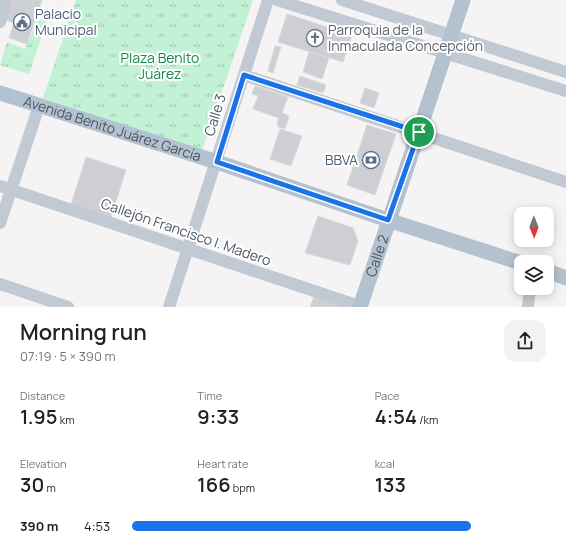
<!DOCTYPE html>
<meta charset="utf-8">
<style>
:root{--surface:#fff;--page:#f2f2f2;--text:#222;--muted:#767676;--accent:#1a73e8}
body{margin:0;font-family:Manrope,sans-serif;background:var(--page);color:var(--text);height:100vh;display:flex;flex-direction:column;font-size:15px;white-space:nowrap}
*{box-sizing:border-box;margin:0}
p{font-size:13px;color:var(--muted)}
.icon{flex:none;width:22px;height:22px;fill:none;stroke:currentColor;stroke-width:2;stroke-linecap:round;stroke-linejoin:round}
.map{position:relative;height:307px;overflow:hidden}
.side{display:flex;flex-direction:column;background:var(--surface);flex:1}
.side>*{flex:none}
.needle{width:26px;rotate:179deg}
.fabs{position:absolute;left:514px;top:207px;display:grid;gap:8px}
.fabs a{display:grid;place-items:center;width:40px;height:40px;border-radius:8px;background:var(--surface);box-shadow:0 2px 10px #0003;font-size:20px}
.pin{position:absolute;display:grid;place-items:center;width:34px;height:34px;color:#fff;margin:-17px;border:2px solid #fff;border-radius:50%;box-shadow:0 1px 4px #0007}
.round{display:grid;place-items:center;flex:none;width:42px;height:42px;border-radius:12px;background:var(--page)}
.overview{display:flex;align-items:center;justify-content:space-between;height:68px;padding:0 20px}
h1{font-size:22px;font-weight:600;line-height:30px}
.stats{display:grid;grid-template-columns:repeat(3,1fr);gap:6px;height:68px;padding:4px 20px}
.stats div{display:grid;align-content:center}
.stats b{font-size:20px;font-weight:600}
.stats small{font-size:11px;font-weight:400}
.stats p{font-size:11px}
ul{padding:0 20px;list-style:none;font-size:13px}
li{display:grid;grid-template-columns:64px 48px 1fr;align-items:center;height:30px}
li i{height:10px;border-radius:5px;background:var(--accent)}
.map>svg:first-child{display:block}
.grass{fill:url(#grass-tufts)}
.building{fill:#cdcfd5;stroke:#d7d9de}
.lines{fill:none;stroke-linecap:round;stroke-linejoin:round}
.minor{stroke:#c1cad2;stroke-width:12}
.major{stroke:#b3c2d1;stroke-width:15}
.route-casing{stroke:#fff;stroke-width:8}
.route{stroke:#1a73e8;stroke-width:5}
.labels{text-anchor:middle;stroke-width:4;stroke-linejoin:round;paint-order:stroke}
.service-label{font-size:14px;fill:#4e5e75;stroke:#fff;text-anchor:start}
.worship-label{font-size:14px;fill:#5b616d;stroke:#fff;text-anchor:start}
.park-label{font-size:14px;fill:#17864f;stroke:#fff}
.street-label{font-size:14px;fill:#4a5661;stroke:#fff}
</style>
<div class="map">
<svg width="566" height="307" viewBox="0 0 566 307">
<defs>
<pattern id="grass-tufts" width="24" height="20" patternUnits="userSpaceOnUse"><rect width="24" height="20" fill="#c3f1d5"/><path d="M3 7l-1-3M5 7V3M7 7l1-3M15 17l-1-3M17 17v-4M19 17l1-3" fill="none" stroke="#a0c6b0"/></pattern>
</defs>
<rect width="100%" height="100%" fill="#f5f3f3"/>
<path class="grass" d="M76,0H253L202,151L43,98Z
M37,20L47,21L29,74L0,65L7,42L25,49Z"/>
<path class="building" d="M11,0H42L27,44L9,38L14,23L6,20Z
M287,14L352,35L343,62L278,42Z
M275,46L281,47L273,73L268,71Z
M309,52L329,58L322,79L303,72Z
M300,76L326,85L323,93L297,85Z
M255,86L288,97L282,113L289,116L285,129L279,127L277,123L279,118L253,109L258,96L252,94Z
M365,88L379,93L374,108L360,103Z
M367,125L396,134L375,195L347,185Z
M280,129L302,136L291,166L270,159Z
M86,157L126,170L111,217L71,205Z
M318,216L353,228L358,241L350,265L305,253Z
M314,296L344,307H310Z"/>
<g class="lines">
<path class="minor" d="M277,0L566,91
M342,0L566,72
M0,22L6,0
M244,75L566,182
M0,186L362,307
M0,223L39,106
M0,284L68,307
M169,307L268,0
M528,307L530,288"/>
<g class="major">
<path id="s1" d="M0,93L217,162L388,220L521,263"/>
<path d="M547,271L566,278"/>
<path id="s2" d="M360,307L463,0"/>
</g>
</g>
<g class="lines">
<g class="route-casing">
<path id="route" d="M244,75L419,132L388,220L217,162Z"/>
</g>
<use href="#route" class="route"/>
</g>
<defs>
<g id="civic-ring" transform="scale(0.9)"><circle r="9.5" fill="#fff" stroke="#5c6f8a" stroke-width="1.5"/><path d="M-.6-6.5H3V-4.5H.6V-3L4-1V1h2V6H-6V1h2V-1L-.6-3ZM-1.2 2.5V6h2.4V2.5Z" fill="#5c6f8a"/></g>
<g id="church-ring" transform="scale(0.9)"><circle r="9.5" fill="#fff" stroke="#6b7280" stroke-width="1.5"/><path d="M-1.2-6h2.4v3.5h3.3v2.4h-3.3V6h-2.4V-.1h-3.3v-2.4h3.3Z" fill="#6b7280"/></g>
<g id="bank-ring" transform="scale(0.9)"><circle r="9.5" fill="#fff" stroke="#5c6f8a" stroke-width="1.5"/><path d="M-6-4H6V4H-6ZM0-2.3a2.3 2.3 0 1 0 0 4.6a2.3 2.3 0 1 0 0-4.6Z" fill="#5c6f8a"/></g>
</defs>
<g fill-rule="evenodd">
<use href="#civic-ring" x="22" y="22"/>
<use href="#church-ring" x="315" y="38"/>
<use href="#bank-ring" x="371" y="160"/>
</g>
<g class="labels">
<g class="service-label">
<text x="35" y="19">Palacio<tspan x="35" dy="16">Municipal</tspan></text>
<text x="358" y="165" text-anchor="end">BBVA</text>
</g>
<g class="worship-label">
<text x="328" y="35">Parroquia de la<tspan x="328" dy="16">Inmaculada Concepción</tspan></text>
</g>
<g class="park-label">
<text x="160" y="63">Plaza Benito<tspan x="160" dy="16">Juárez</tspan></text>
</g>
<g class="street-label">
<text transform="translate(215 115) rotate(-73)" y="5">Calle 3</text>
<text dy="5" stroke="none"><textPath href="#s1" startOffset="118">Avenida Benito Juárez García</textPath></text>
<text transform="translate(186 232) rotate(19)" y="5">Callejón Francisco I. Madero</text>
<text dy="5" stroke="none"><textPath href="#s2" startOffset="54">Calle 2</textPath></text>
</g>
</g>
</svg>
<div class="fabs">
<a><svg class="needle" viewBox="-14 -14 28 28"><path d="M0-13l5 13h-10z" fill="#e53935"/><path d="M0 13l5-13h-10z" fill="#767676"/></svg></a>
<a><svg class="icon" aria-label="layers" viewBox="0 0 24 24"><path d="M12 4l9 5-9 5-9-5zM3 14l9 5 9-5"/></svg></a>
</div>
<div class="pin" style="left:419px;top:132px;background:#1e9e55"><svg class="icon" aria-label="arrive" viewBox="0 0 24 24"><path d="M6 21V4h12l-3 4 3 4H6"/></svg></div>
</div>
<section class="side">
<div class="overview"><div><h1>Morning run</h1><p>07:19 · 5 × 390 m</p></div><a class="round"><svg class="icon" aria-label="share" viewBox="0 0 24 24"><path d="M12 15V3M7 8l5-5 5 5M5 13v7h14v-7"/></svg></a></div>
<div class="stats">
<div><p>Distance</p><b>1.95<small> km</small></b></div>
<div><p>Time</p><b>9:33</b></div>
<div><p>Pace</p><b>4:54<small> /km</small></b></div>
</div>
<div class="stats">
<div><p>Elevation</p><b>30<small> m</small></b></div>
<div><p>Heart rate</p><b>166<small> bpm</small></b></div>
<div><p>kcal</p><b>133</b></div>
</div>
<ul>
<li><b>390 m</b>4:53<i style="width:82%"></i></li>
</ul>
</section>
